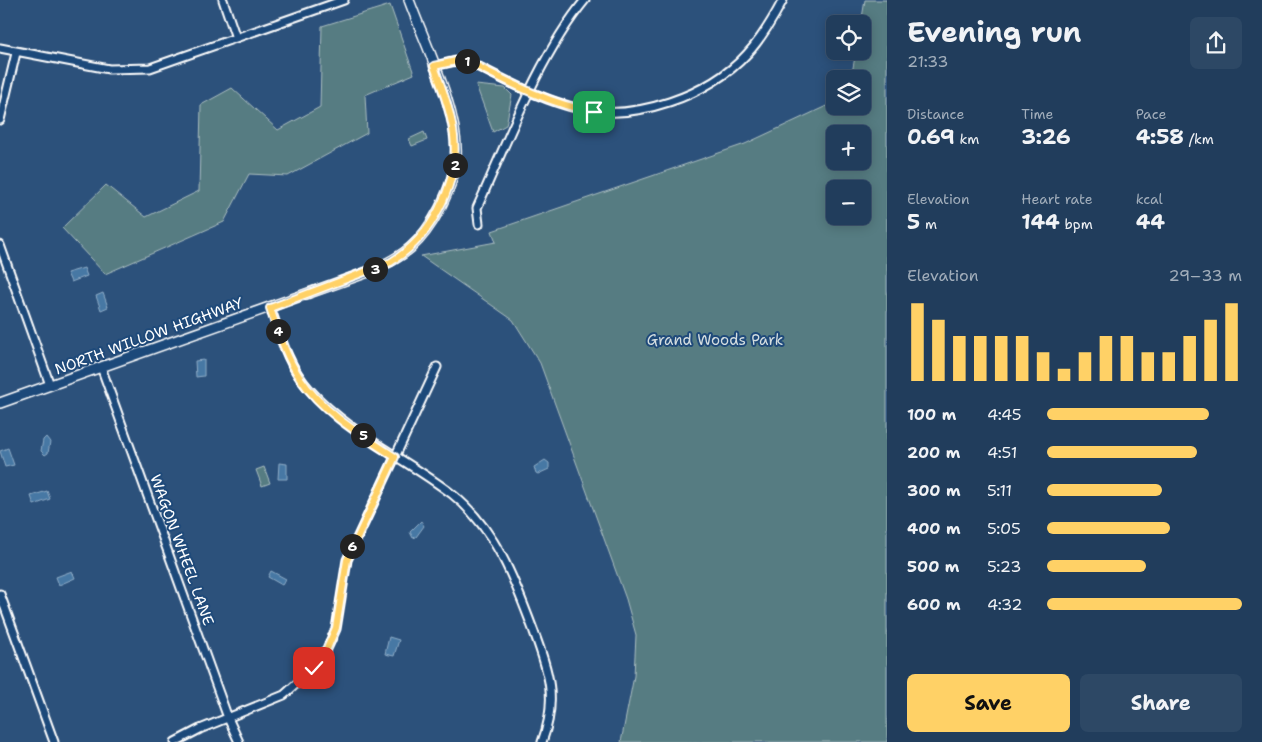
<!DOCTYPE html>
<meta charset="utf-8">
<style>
:root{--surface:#213d5c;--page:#2d4865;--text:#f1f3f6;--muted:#a2aebb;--line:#3e5672;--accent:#ffd166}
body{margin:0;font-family:"Shantell Sans",sans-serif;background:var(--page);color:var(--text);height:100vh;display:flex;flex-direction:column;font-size:19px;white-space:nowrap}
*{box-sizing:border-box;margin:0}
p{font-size:16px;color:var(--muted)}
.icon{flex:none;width:28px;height:28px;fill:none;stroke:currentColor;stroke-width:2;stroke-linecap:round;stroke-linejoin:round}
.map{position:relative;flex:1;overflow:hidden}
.drawer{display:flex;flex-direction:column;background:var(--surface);width:375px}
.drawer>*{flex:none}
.tools{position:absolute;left:826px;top:15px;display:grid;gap:10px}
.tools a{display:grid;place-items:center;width:45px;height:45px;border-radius:8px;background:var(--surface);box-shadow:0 2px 12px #0003,0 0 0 1px var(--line);font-size:25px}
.pin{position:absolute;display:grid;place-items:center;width:42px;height:42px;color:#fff;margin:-21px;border-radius:10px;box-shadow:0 2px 8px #0006}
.km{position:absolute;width:25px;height:25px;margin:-12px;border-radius:50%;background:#222;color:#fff;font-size:14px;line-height:25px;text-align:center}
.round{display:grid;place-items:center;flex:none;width:52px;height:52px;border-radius:8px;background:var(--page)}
.headline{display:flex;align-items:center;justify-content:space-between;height:85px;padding:0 20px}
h1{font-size:28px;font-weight:700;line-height:38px}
.stats{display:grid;grid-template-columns:repeat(3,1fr);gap:8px;height:85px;padding:5px 20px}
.stats div{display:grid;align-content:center}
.stats b{font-size:21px;font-weight:700}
.stats small{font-size:14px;font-weight:400}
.stats p{font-size:14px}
.chart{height:140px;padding:10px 20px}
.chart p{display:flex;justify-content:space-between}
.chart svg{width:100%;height:90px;margin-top:5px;stroke:var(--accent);stroke-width:6}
.primary-button{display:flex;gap:10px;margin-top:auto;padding:10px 20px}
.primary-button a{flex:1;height:58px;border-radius:8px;background:var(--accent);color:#111;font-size:20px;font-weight:700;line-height:58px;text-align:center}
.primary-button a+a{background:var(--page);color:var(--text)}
ul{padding:0 20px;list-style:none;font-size:16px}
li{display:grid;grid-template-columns:80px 60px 1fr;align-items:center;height:38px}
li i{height:12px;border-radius:6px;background:var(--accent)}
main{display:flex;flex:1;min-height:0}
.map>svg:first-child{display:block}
.green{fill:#577c82;stroke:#abbec0;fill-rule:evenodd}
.water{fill:#4778a4;stroke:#91aec8}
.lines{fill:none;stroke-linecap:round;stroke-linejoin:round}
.minor-casing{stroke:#fff;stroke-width:11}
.tertiary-casing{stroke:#fff;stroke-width:12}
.minor{stroke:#1f4a7a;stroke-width:7}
.tertiary{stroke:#1f4a7a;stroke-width:9}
.route-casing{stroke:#fff;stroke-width:10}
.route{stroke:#ffd166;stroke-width:6}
.labels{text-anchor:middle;stroke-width:4;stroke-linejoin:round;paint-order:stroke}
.street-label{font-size:15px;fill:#fff;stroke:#1f4a7a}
.park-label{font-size:15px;fill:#d5dee0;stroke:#1f4a7a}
</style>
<main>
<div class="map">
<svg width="887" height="742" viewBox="0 0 887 742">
<rect width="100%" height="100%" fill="#2c517b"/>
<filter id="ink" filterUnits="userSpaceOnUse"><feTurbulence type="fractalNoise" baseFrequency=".02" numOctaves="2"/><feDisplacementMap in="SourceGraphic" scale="10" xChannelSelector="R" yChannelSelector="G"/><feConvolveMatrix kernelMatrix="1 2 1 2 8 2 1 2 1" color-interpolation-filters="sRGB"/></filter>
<g filter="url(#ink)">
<path class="green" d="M865,0H887V742H621L634,676L636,635L626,599L540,363L513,320L421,256L496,242L492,231L745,144L835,102V106H862V79H851L856,51H862L861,24ZM835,134H862V161H835ZM835,189H862V216H835Z
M390,5L414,74L365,95L367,133L288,176L249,174L224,222L105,274L62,228L106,185L146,217L199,191L201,105L232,88L278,130L320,107L322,26Z
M476,85L505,88L512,95L506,125L493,132Z
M424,132L427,140L412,146L409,139Z
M264,467L270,483L262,486L256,470Z"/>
<path class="water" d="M84,268L87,276L71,282L67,273Z
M103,293L108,307L101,310L96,296Z
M204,360V376L196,377L195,361Z
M46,437L50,442L48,453L45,455L41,451L43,440Z
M8,448L14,465L5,467L0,451Z
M545,460L549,463V469L538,474L536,473L534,467Z
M279,463L287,464V479H278Z
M47,491L50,499L34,505L31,496Z
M421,521L424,526L416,537L413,538L410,532Z
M72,571L75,578L59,585L56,577Z
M271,571L286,579L282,585L268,577Z
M389,637L399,640L394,656L385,654Z"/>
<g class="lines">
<g class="minor-casing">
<path id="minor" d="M223,0L236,38
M0,48L109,69L150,68L344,0
M434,66L456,61H467C504,79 540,100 580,109C634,122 710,95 747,54C762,38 773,19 783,0
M0,120L16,53
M479,224L477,208C507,142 539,56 585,0
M0,245L50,385
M270,307C280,335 288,366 309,389C349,434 405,458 452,494C496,529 515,581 534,632C549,673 558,699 542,742
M101,367L228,718L239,742
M0,594L54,742
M175,742L200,729L284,695L314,668L326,651L336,629L347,560L437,367"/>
</g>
<g class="tertiary-casing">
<path id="tertiary" d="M0,403L368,272C404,257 421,244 440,208C448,191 455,176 456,157C459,111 425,44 409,0"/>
</g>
<use href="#minor" class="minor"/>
<use href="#tertiary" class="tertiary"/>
</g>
</g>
<g class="lines" filter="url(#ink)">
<g class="route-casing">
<path id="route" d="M314,668L326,651L336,628L347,560L395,457C361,435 323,413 300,378C286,357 278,331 270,308L391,262C412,249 428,231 439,209C467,156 453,118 434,66L456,61H467C508,82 549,104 594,112"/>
</g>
<use href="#route" class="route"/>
</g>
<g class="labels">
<g class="street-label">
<text transform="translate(149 336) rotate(-20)" y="5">NORTH WILLOW HIGHWAY</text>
<text transform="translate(182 550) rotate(70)" y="5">WAGON WHEEL LANE</text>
</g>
<g class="park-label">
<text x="715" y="345">Grand Woods Park</text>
</g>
</g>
</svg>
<div class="tools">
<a><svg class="icon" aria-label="locate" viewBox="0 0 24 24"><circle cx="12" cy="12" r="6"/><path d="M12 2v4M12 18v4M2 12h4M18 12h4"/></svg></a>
<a><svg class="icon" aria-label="layers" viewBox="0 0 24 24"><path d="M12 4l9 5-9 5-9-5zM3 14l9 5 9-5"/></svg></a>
<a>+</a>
<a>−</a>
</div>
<div class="pin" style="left:594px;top:112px;background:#1e9e55"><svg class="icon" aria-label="arrive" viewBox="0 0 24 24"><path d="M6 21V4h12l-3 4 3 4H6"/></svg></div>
<div class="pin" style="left:314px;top:668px;background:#d93025"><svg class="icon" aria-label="check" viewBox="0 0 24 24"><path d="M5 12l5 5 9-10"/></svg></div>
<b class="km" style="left:467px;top:61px">1</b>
<b class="km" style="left:455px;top:165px">2</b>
<b class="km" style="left:375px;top:269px">3</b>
<b class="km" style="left:278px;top:331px">4</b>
<b class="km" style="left:363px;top:435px">5</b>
<b class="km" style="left:352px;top:546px">6</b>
</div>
<section class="drawer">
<div class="headline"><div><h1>Evening run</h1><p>21:33</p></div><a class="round"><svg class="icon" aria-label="share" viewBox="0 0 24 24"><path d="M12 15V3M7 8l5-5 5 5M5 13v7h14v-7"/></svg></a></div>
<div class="stats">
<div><p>Distance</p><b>0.69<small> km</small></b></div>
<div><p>Time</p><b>3:26</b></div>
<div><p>Pace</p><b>4:58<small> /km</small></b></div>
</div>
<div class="stats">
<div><p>Elevation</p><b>5<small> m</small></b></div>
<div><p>Heart rate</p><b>144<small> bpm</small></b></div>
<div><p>kcal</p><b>44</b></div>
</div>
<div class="chart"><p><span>Elevation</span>29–33 m</p>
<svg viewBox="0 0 160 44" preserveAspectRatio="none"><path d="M5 44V6M15 44V14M25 44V22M35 44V22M45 44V22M55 44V22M65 44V30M75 44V38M85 44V30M95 44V22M105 44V22M115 44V30M125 44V30M135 44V22M145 44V14M155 44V6"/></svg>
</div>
<ul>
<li><b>100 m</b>4:45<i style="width:83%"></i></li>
<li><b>200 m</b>4:51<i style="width:77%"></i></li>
<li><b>300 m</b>5:11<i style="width:59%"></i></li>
<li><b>400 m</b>5:05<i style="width:63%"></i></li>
<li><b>500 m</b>5:23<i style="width:51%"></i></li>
<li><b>600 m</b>4:32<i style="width:100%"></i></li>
</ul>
<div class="primary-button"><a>Save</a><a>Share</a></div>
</section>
</main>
